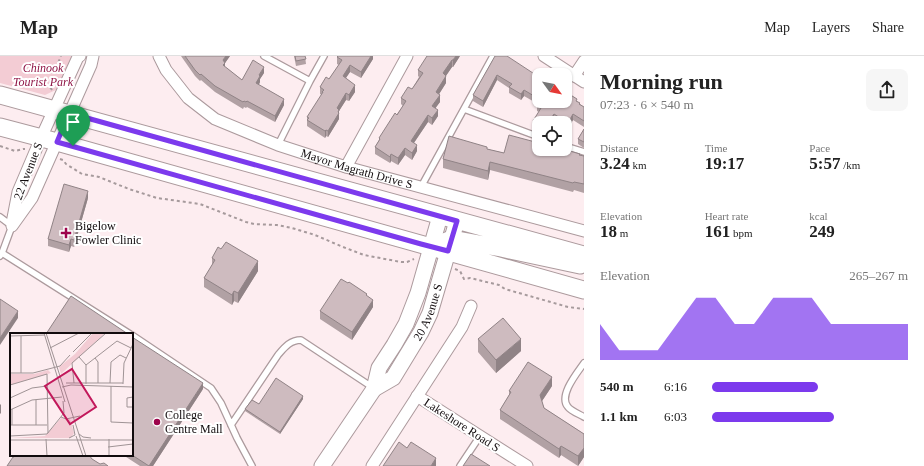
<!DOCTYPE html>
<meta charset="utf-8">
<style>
:root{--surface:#fff;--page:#f6f6f6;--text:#222;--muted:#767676;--line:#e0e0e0;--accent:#7c3aed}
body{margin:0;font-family:Georgia,serif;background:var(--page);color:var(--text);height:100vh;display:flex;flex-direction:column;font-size:15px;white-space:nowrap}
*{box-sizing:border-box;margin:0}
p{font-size:13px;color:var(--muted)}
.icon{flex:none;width:22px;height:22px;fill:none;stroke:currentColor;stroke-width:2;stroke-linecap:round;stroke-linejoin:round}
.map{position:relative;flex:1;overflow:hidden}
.side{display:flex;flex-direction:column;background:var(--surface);width:340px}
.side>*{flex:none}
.needle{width:26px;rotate:123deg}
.controls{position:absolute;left:532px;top:12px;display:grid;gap:8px}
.controls a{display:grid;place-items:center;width:40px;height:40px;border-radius:8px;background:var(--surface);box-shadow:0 1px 3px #0004;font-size:20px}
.pin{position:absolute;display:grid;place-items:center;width:34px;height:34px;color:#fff;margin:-41px -17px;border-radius:50% 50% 50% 0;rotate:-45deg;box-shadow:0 0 4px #0007}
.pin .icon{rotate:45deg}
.round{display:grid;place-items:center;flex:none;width:42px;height:42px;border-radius:8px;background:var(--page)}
.summary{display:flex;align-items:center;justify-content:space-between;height:68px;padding:0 16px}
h1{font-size:22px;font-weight:700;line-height:30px}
.stats{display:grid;grid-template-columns:repeat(3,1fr);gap:6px;height:68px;padding:4px 16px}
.stats div{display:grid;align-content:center}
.stats b{font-size:17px;font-weight:700}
.stats small{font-size:11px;font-weight:400}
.stats p{font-size:11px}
.chart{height:112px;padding:8px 16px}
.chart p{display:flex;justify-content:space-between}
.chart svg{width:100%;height:72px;margin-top:4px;fill:var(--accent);opacity:.7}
ul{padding:0 16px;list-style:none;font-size:13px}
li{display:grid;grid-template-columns:64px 48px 1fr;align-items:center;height:30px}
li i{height:10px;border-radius:5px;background:var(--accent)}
header{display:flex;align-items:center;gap:24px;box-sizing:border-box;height:56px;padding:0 20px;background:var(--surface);border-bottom:1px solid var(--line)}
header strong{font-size:19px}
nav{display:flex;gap:22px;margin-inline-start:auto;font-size:14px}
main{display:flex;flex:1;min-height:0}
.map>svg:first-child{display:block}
.green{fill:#f3ccd4}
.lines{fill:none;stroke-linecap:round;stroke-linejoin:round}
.lane-casing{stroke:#ac9a9d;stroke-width:8}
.street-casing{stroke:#ac9a9d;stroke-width:13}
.secondary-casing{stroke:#ac9a9d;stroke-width:17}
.primary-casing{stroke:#ac9a9d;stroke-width:19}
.path{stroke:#a69a9c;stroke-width:2;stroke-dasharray:3 3;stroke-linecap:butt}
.lane{stroke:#fff;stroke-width:5.5}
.street{stroke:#fff;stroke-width:11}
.secondary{stroke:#fff;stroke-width:15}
.primary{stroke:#fff;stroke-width:17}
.wall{fill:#b1a1a4}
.shaded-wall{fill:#908386}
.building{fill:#cebbbf;stroke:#908386}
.route-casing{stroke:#fff;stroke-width:8}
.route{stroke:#7c3aed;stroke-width:5}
.poi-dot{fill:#9d034b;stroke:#fff;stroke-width:1.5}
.labels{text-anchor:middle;stroke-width:4;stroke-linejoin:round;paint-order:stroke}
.park-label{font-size:12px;font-style:italic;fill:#901647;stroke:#fff}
.street-label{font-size:12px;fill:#110b0d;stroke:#fff}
.poi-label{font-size:12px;fill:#110b0d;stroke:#fff;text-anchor:start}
.inset-road{fill:none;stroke:#9f9395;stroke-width:1}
.view{fill:#c2185b;fill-opacity:0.15;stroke:#c2185b;stroke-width:2}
.inset-edge{fill:none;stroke:#110b0d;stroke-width:2}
</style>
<header>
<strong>Map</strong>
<nav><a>Map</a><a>Layers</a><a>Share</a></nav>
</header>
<main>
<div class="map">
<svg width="584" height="410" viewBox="0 0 584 410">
<rect width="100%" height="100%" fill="#fdedf0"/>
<path class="green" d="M0,0H73L58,33L45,39L0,27Z"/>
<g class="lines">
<g class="lane-casing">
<path id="lane" d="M264,0L310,25
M464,53L539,81
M278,89L310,25L324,0
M565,90L584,96
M421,131L493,0
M0,161L12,170L2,197L0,200
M2,197L130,278
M132,279L211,332L221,347L237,382L252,410
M584,307C577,317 558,340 568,351C571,355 579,358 584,361
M231,369L278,299C284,292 290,284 301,284L372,331
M460,410L480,380"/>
</g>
<g class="street-casing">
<g id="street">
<path id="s1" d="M159,0L166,14L188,42L215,63L278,89L346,111L584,175"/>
<path d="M544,0L584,26"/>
<path d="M574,20L584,5"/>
<path d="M346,111L407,0"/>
<path d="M12,167L18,136L41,82L78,1L80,0"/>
<path d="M12,170L32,142L91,9L93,0"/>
<path d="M417,340L527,410"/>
<path d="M372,410L462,271L471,250"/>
</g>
</g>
<g class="secondary-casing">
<g id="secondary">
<path id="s2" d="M374,333L393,322L421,276L430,257L457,165"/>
<path d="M322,410L374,333L379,312L394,289L406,268L418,237L440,160"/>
</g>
</g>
<g class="primary-casing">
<path id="primary" d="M0,39L584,199
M0,71L57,86L584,234
M431,191L452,183L501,192L580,209"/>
</g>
<path class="path" d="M52,34L50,31V27L61,0
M0,90L15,95L23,93H25
M60,103L63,104L66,108L82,118L99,121L129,133L157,142L200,148L246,166L254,168L277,169L292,172L315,179L343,191L364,199L401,206H407L414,203
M455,213L460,215L464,223L470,222L499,229L505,233L568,251L584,253"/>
<use href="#lane" class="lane"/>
<use href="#street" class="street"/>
<use href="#secondary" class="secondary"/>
<use href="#primary" class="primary"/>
</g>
<path class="wall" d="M181,0H230L225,7V11L242,24L264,17L260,23V26L259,29L284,49L275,66L247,51L246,52L244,51L243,53L215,36L201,24L200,25L195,20Z
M294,0H305L306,8L296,10Z
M373,0V3L361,22L350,16L346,22L355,36L349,45L346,44L339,55V63L328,81L326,80L325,82L307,70V61L322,39L320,38V31L329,23L339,9L337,8V1Z
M460,0L453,11H452L446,20V27L439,38L440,46L435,52L438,60L432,69L428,66L414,87L417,95L412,104L405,99L398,109L391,105L390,107L375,98V91L379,84V82L403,50L401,48V42L412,33L419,21L418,20V14Z
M492,5L539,21V45H577L580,48L584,51V71L573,64L568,73L565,71V67H559L554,64L552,67H539V75L533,71V65L539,56L537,55V49L538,48L524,40L521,44L509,37V32L497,24L483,51L473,45V39Z
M584,73V92L578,88V83Z
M487,93L504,97L580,99L584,100V137L574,134L573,136L490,114L488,124L443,112V103Z
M88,142L74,191L71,190L69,196L48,190V183Z
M212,202L258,215L238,247L234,245L232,249L204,231V222L212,209Z
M367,240L373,251L352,284L320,263V255Z
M478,283L521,295L496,317L478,296Z
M552,330L542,345L544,352L584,378V401L578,410L561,399L559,402L500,363V354L509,339V335Z
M203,333L153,410H140L123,399H132Z
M303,343L280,378L245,355V353L259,348Z"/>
<path class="shaded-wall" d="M226,0H230L225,7V13L223,15V4Z
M371,0H373V3L361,22V16Z
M456,0H460L453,11V4Z
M452,4V11L443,24V17Z
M350,9V16L343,26V20Z
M264,11V17L260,23V26L256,33V27L259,19Z
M497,19V24L483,51V45Z
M446,20V27L436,43V36Z
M355,29V36L349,45V39Z
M524,34V40L521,44V38Z
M346,37V44L339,55V63L328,81V75L337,52Z
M440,39V46L432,57V50Z
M284,43V49L275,66V60Z
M438,54V60L432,69V62Z
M554,58V64L552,67H548Z
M573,58V64L568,73V67Z
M428,59V66L411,91V85Z
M326,74V80L325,82V75Z
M417,89V95L412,104V97Z
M405,92V99L398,109V102Z
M391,98V105L390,107V101Z
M490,106V114L488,124V115Z
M88,135V142L74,191V184Z
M71,183V190L69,196V189Z
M258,205V215L238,247V237Z
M234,235V245L232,249V239Z
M373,244V251L352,284V276Z
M18,255V262L0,289V282Z
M521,283V295L496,317V304Z
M552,321V330L540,348V339Z
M203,327V333L153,410H149Z
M303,340V343L280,378V376Z
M1,348V357L0,358V349Z
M561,390V399L559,402V393Z
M584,392V401L578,410V400Z
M436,402V410H431Z"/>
<path class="building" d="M185,0H226L223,4L225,7L223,9L242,24L253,4L264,11L259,19L260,20L256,27L284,43L275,60L247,45L246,46L244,45L243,46L215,30L201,18L200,19L195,14Z
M295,0H305L306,3L296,5Z
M338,0H371L361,16L350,9L343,20L355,29L349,39L346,37L337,52L339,54L338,56L339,57L328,75L326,74L325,75L307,64L309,62L307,61L323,36H322L324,34L320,31L326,21L329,23L342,4L337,1Z
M427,0H456L453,4H452L443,17L446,20L436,36L440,39L432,50L438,54L432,62L428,59L411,85L417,89L412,97L405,92L398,102L391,98L390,101L375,91L380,83L379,82L395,57L397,59L406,45L401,42L408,31L412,33L423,17L418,14Z
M495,0H507L539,21V43L524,34L521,38L509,31L512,28L497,19L483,45L473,39Z
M565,38L568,40L569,38L577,43L576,45L580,47L579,48L584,51V65L573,58L568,67L554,58L548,67H539V69L533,65L541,52L537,49L539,45H565Z
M584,73V86L578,83Z
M509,79L539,87V93H563L580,98L579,99L584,100V128L574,126L573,127L490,106L488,115L443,103L449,80L487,91V93L504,97Z
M64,128L88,135L74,184L71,183L69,189L48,183Z
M226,186L258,205L238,237L234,235L232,239L204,222L215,204L212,202L218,191L221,193Z
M341,223L348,227L349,226L367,238L366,239L373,244L352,276L320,255Z
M71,240L128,278H46Z
M0,243L18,255L0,282Z
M503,262L521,283L496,304L478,283Z
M132,281L203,327L149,410L132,399Z
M528,306L552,321L540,339L544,352L584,378V392L578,400L561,390L559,393L500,354L511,336L509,335Z
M276,322L303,340L280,376L245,353L252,344L259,348Z
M399,386L407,392L411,386L436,402L431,410H383Z
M471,398L490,410H463Z
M15,399H89L92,403L100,408L104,407L108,410H7L13,401H14Z"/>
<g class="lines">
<g class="route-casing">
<path id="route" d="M69,57L457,165L448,195L421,188L57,86Z"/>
</g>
<use href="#route" class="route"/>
</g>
<g class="poi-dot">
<path d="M64 171h4v4h4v4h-4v4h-4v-4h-4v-4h4z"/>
<circle cx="157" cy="366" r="4"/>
</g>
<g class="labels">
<g class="park-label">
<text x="43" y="16">Chinook<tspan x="43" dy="14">Tourist Park</tspan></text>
</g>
<g class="street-label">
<text dy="4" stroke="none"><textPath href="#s1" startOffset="236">Mayor Magrath Drive S</textPath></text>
<text transform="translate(28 115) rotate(-69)" y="4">22 Avenue S</text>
<text dy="4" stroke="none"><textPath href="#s2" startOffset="97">20 Avenue S</textPath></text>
<text transform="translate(462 369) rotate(33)" y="4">Lakeshore Road S</text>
</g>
<g class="poi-label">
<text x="75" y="174">Bigelow<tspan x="75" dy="14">Fowler Clinic</tspan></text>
<text x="165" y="363">College<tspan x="165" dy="14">Centre Mall</tspan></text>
</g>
</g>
<g transform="translate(10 277)">
<rect width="123" height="123" fill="#fdedf0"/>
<path d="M83,0H95L51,41L49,34L65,21ZM38,37L41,40L0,52V41H24ZM51,85L60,86L64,100L61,105H0L35,103Z" fill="#f3ccd4"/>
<path class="inset-road" d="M34,0L55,69M36,0L76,123M0,3L35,2M11,3V40M40,15L69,0M63,19L82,0M69,24L76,32V51M85,25L88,29V50M76,32L107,8L121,15M0,40H23L50,33L60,22M56,50H113M64,50L62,30L96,0M100,50L101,29L110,22L116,25M113,51L114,30L123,11M0,52L37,41L38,100M101,53V89L123,90M52,54L61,52L123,54M123,64L117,65V74H123M0,65L22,55L37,53M0,77L22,67L52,64M51,84L56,86L70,83M0,92H37M2,92V76M26,92V67M69,101L73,104L81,105M0,103L37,101L54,80L53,68M66,103L73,123M59,105L65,102L63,92M36,106L37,123M0,107H123M98,114L123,111M99,123V106"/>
<path class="view" d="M62,36L86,74L60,91L35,53Z"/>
<rect width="123" height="123" class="inset-edge"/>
</g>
</svg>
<div class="controls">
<a><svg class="needle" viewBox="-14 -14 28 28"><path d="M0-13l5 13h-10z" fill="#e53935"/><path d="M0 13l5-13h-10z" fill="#767676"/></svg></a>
<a><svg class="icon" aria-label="locate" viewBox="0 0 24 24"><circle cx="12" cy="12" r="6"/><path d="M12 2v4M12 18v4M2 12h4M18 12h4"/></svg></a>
</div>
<div class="pin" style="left:73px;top:90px;background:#1e9e55"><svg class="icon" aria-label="arrive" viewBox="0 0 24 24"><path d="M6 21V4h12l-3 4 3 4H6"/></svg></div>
</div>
<section class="side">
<div class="summary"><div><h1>Morning run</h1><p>07:23 · 6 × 540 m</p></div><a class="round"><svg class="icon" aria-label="share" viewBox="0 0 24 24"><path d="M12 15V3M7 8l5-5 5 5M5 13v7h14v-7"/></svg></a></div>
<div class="stats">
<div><p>Distance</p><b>3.24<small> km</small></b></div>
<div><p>Time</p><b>19:17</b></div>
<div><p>Pace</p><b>5:57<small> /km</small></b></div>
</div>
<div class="stats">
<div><p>Elevation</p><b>18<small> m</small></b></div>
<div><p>Heart rate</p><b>161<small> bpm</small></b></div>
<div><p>kcal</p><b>249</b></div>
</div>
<div class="chart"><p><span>Elevation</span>265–267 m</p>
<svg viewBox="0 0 160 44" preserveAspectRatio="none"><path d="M0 44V22L10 38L20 38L30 38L40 22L50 6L60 6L70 22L80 22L90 6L100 6L110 6L120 22L130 22L140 22L150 22L160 22V44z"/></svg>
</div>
<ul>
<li><b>540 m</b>6:16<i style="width:54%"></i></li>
<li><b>1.1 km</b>6:03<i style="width:62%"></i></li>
</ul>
</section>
</main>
